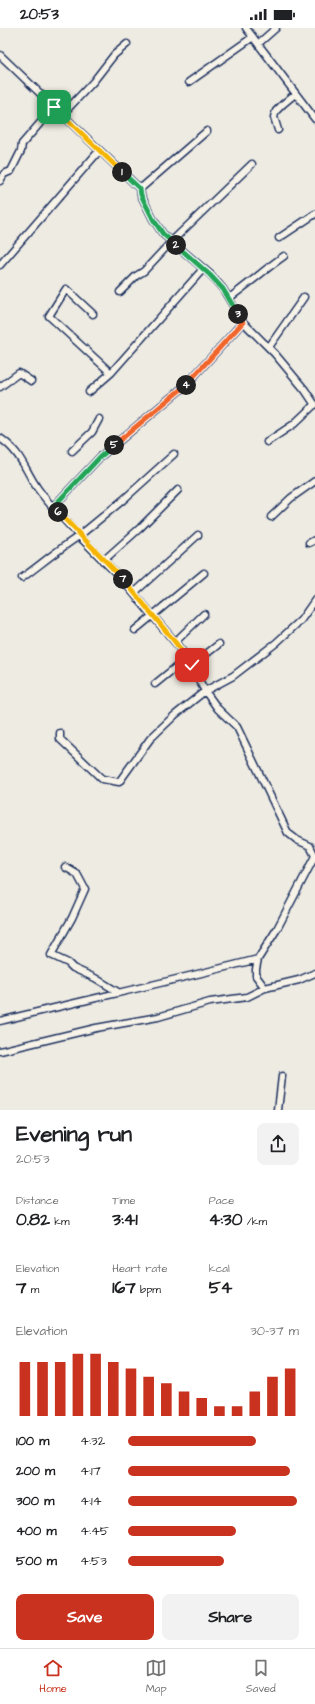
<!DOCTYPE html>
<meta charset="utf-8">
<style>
:root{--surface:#fff;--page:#f2f2f2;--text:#202124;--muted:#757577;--line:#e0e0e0;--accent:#c8321e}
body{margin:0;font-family:"Architects Daughter",sans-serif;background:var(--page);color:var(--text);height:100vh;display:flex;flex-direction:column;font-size:15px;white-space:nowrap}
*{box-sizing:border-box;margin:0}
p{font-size:13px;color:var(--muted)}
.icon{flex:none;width:22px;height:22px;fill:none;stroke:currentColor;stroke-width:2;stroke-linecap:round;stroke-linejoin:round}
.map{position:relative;height:1082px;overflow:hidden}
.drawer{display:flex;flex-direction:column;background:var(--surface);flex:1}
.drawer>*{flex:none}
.pin{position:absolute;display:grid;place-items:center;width:34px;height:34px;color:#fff;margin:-17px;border-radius:8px;box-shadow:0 2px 6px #0006}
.km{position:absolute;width:20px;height:20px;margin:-10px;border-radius:50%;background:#222;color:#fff;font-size:11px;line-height:20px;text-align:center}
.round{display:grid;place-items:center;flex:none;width:42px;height:42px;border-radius:8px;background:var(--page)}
.overview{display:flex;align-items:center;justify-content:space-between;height:68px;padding:0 16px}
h1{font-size:22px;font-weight:700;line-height:30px}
.metrics{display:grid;grid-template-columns:repeat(3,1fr);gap:6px;height:68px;padding:4px 16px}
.metrics div{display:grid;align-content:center}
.metrics b{font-size:17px;font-weight:700}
.metrics small{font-size:11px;font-weight:400}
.metrics p{font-size:11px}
.chart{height:112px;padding:8px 16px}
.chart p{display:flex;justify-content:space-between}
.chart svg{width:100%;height:72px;margin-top:4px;stroke:var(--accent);stroke-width:6}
.primary-button{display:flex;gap:8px;margin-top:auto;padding:8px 16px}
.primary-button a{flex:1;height:46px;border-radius:8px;background:var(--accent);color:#fff;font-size:16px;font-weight:700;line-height:46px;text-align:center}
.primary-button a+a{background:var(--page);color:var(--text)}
ul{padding:0 16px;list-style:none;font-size:13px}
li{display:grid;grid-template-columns:64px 48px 1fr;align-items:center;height:30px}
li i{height:10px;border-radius:5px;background:var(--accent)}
.status{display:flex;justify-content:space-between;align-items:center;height:28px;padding:0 20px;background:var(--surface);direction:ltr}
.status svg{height:11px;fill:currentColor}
.menu{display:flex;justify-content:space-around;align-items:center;height:56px;border-top:1px solid var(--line);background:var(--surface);font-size:11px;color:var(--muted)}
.menu a{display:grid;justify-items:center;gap:2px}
.menu .selected{color:var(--accent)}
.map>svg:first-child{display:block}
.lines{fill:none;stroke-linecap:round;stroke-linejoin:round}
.minor-casing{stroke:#1b2f5e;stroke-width:9}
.minor{stroke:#f7f3e8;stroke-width:6}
.split-1-casing{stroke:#fff;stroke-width:8}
.split-2-casing{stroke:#fff;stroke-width:8}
.split-3-casing{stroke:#fff;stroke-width:8}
.split-4-casing{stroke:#fff;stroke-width:8}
.split-5-casing{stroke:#fff;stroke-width:8}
.split-6-casing{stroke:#fff;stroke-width:8}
.split-7-casing{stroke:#fff;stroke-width:8}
.split-8-casing{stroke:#fff;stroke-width:8}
.split-1{stroke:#f5b400;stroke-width:5}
.split-2{stroke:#22a559;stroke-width:5}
.split-3{stroke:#22a559;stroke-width:5}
.split-4{stroke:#f0652b;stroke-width:5}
.split-5{stroke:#f0652b;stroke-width:5}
.split-6{stroke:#22a559;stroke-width:5}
.split-7{stroke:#f5b400;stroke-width:5}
.split-8{stroke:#f5b400;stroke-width:5}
</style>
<div class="status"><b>20:53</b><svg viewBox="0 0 49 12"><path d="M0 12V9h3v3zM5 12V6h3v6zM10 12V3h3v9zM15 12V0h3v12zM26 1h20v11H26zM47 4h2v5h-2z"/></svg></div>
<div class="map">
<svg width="315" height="1082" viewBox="0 0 315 1082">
<rect width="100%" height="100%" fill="#eeebe2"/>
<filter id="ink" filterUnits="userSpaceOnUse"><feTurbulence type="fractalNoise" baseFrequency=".025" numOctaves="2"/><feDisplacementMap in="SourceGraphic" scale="8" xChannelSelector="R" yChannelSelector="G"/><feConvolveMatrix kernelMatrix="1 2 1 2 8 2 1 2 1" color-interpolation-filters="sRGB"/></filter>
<g filter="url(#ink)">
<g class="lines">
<g class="minor-casing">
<path id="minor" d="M246,0L315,91
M259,15L276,0
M0,27L140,161L141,167L153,191L163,206L211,247L223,261L243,294L275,326L305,362L315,377
M189,54L253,9
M62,87L93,54L114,27L127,16
M278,102L274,89L276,83L283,76L295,66
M0,153L4,146L11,143L21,123L22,116L54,79
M140,161L207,103
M279,210L315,186
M0,237L99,123
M120,264L136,248L144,243L172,213L252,136
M229,270C248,257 265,241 284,228
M93,286L66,261L49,288L111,345
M269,319L304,269
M0,359L19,345L31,353
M89,364L111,345L203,241
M0,410C22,425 24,441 38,461C50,478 66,493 79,508L123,472L174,426
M267,414L294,396L315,376
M72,423L92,404L99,391
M53,479L100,429L187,356L243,294
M271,489L291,470L315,453
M309,515L315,512
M103,533L140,500L178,462
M22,550C41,536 59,521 79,508L119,548L175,614L187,630L205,663L218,681L237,699L288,805L297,812L310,818L315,828
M134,565L198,507
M135,602L204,545
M175,614L204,586
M192,637L219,616
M155,656L187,630
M60,705V711L102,751L119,754L150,711L175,687L205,663L233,648L276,615L301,592L315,572
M65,839L77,846L85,861L72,890L51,927L68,935L73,940L95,950L118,964
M265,960L256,948V941L258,931L277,901L315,828
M0,993C86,972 172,953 258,931
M0,1023L96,1000L158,989L210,974L247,969L265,960L299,952L315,945
M278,1082L282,1048"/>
</g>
<use href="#minor" class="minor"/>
</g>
</g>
<g class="lines" filter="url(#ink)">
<g class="split-1-casing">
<path id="split-1" d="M54,79L122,144"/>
</g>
<g class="split-2-casing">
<path id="split-2" d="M122,144L140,161L141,167L153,191L163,206L176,217"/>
</g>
<g class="split-3-casing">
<path id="split-3" d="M176,217L210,247L223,261L238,286"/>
</g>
<g class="split-4-casing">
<path id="split-4" d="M186,357L243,294L238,286"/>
</g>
<g class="split-5-casing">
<path id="split-5" d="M114,417L186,357"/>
</g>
<g class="split-6-casing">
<path id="split-6" d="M58,484L53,479L100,429L114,417"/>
</g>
<g class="split-7-casing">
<path id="split-7" d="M58,484L123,551"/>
</g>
<g class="split-8-casing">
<path id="split-8" d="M123,551L175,614L192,637"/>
</g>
<use href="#split-1" class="split-1"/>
<use href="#split-2" class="split-2"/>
<use href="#split-3" class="split-3"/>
<use href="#split-4" class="split-4"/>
<use href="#split-5" class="split-5"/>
<use href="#split-6" class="split-6"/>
<use href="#split-7" class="split-7"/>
<use href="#split-8" class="split-8"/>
</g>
</svg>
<div class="pin" style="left:54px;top:79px;background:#1e9e55"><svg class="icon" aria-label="arrive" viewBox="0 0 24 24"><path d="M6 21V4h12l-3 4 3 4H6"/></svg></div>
<div class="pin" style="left:192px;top:637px;background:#d93025"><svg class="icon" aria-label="check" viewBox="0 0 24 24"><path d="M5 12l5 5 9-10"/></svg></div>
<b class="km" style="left:122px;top:144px">1</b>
<b class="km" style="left:176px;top:217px">2</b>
<b class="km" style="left:238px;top:286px">3</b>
<b class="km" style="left:186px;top:357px">4</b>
<b class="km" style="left:114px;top:417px">5</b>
<b class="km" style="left:58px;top:484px">6</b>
<b class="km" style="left:123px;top:551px">7</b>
</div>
<section class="drawer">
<div class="overview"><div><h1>Evening run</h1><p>20:53</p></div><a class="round"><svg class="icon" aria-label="share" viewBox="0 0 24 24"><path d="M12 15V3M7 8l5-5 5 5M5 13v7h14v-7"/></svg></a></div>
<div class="metrics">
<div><p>Distance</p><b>0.82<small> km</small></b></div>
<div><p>Time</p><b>3:41</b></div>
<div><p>Pace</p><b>4:30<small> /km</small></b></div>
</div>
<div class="metrics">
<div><p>Elevation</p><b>7<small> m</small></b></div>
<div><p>Heart rate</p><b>167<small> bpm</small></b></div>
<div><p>kcal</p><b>54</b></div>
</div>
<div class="chart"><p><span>Elevation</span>30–37 m</p>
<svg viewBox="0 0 160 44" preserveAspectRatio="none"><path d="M5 44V11M15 44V11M25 44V11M35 44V6M45 44V6M55 44V11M65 44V15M75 44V20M85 44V24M95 44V29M105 44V33M115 44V38M125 44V38M135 44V29M145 44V20M155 44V15"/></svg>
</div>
<ul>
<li><b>100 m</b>4:32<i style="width:75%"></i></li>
<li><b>200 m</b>4:17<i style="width:95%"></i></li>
<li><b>300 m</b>4:14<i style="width:99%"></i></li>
<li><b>400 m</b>4:45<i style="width:63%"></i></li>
<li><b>500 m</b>4:53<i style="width:56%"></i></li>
</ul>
<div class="primary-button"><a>Save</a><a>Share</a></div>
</section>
<nav class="menu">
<a class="selected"><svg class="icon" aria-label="home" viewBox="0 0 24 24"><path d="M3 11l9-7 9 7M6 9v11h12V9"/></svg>Home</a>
<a><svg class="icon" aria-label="map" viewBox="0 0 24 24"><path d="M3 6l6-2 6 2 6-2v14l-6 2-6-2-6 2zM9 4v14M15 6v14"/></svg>Map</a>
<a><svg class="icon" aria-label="saved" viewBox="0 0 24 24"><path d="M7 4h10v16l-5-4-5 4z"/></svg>Saved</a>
</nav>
